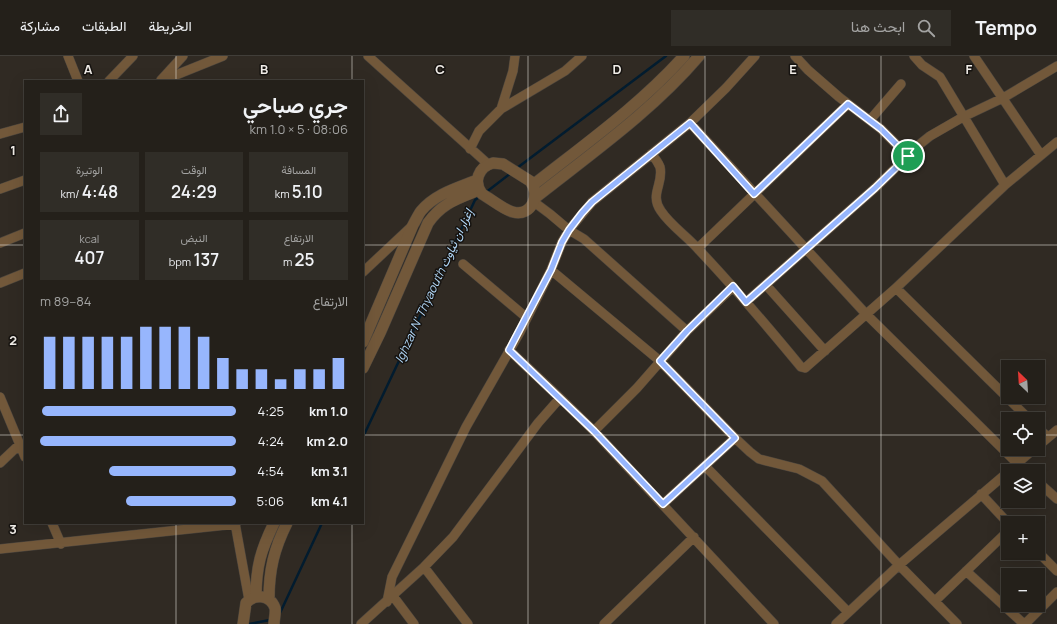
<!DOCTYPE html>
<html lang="ar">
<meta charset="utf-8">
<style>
:root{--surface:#24201a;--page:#302d27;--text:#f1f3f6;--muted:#a3a3a2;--line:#413e39;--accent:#97b6fd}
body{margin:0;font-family:Manrope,Vazirmatn,sans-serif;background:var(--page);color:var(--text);direction:rtl;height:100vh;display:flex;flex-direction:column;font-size:15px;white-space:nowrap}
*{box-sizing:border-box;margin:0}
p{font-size:13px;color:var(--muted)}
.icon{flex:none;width:22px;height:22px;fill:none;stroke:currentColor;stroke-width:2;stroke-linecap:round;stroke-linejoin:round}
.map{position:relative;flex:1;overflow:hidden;direction:ltr}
.details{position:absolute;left:24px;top:24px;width:340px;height:444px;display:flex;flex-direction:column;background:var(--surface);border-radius:0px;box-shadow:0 4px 16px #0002,0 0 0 1px var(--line);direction:rtl}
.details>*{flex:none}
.needle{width:26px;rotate:335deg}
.tools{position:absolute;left:1001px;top:304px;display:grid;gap:8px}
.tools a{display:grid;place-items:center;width:44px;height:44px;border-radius:0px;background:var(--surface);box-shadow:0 4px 16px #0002,0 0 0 1px var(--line);font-size:20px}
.pin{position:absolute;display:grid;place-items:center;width:34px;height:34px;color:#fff;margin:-17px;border:2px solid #fff;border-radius:50%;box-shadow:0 1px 4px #0007}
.round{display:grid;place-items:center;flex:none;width:42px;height:42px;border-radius:0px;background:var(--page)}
.overview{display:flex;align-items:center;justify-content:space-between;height:68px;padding:0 16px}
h1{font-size:22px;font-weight:600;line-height:30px}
.metrics{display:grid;grid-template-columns:repeat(3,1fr);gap:6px;height:68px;padding:4px 16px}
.metrics div{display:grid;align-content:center;border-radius:0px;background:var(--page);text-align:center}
.metrics b{font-size:17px;font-weight:600}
.metrics small{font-size:11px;font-weight:400}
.metrics p{font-size:11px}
.chart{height:112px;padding:8px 16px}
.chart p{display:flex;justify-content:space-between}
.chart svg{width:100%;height:72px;margin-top:4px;stroke:var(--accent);stroke-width:6}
ul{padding:0 16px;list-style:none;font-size:13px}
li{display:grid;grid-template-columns:64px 48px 1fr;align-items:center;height:30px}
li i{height:10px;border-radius:5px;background:var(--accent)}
header{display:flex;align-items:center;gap:24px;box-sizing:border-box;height:56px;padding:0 20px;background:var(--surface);border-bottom:1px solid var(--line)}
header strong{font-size:19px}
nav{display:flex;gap:22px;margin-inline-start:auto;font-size:14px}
.search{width:280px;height:36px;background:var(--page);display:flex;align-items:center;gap:10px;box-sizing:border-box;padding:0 14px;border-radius:0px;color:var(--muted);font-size:15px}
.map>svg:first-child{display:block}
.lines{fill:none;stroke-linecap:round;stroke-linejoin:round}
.stream{stroke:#021c2f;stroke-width:2.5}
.minor-casing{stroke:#4b453e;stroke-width:10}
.tertiary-casing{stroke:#4b453e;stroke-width:12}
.minor{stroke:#72583a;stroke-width:9}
.tertiary{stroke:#72583a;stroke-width:11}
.route-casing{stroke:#fff;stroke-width:8}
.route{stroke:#97b6fd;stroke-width:5}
.grid{fill:none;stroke:#f0ece7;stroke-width:1;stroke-opacity:0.55}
.labels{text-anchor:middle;stroke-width:3;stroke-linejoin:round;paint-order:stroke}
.water-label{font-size:12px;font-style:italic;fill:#b4dbfc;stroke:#161310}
.grid-label{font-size:13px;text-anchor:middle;font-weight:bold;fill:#f0ece7;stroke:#161310;stroke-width:3;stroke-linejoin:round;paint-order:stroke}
</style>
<header>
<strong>Tempo</strong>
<div class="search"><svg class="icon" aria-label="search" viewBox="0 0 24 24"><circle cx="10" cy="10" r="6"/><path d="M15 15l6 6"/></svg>ابحث هنا</div>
<nav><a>الخريطة</a><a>الطبقات</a><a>مشاركة</a></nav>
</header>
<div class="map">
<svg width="1057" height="568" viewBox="0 0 1057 568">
<rect width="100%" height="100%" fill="#302a23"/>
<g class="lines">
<path class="stream" d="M517,112L666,0
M485,137L511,117
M363,381L475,144L479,141
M280,557L322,467
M249,568L270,564"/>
<g class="minor-casing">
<path id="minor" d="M68,0L78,25
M368,0L488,108
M795,0L808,14L839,41L881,73L908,100
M914,0L922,9L940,21L1005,129
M974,0L1041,99
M161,24L183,0
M109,25L133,0
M161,25L223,0
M501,53L513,15L515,0
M870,64L901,28
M690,67L866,258L1025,415
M0,78L25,71
M470,93L479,75L501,53L565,15L582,0
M651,98C655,102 658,106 660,111C664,128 649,138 661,155C671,170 687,180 699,194C735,232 768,271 801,311L805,312L896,232L1005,129L1057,86
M0,133L25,124
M0,187L25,177
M698,192L848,48
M463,208L527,262
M551,214L562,186L569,174L592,146L690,67L726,32L755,0
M363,216L411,171
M0,227L25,217
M766,229L825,295
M896,232L1029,363
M746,246L875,132L920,88L930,80L963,61L1003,42L1057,10
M687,275L733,231
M509,294L560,342
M0,341L25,401
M1038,372L1048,381
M594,375L774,568
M1038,390L1057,374
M0,407L20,388
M705,410L848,556
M1013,411L1034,393
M1038,426L1057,443
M981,438L1008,467
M663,448L735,382
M52,467L61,488
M235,467L249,544
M0,493L236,468
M1038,496L1057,515
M424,511L468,568
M966,515L1024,568
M393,540L414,568
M935,545L1008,475
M387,546L392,521L434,436L466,371L520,276L551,214L660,305L735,382L750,396L759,403L799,413L822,425L899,509L957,568
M361,568L424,511L453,481L538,367L560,342L594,375L637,332L687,275L584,183L569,174L550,158L534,146
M604,568L694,481
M836,568L899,509L1008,416
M1025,568L1057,536"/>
</g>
<g class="tertiary-casing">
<path id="tertiary" d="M493,107L503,108L530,125C541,138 532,161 513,156C504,154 491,143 482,138C473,126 478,111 493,107Z
M533,129C585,88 640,49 684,0
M535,142C592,97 652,55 699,0
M363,286L413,169C416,164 418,159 421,155C435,138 457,132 477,124
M363,312L380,277L428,167C442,147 457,143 479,134
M256,541C256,510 261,494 274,467
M269,543C269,514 274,493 287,467
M243,568L246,547C254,538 270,538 275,552C276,557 274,563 274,568"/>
</g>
<use href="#minor" class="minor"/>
<use href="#tertiary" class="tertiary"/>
</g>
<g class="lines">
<g class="route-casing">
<path id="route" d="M848,48L881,73L908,100L875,132L746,246L733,230L687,275L660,305L735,382L663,448L594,375L509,294L551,214L562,186L569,174L582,157L592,146L690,67L754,138Z"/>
</g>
<use href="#route" class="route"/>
</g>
<path class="grid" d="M176,0V25M352,0V25M528,0V568M705,0V568M881,0V568M0,189H25M363,189H1057M0,379H25M363,379H1008M1038,379H1057M176,467V568M352,467V568"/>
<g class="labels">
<g class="water-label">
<text transform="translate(434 230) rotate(-65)" y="4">Ighzar N' Thyaouth إغزار ان ثياوث</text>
</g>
</g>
<g class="grid-label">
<text x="88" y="18">A</text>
<text x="264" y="18">B</text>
<text x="440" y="18">C</text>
<text x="617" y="18">D</text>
<text x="793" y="18">E</text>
<text x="969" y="18">F</text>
<text x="13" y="99">1</text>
<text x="13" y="289">2</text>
<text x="13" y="478">3</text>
</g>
</svg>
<div class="tools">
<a><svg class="needle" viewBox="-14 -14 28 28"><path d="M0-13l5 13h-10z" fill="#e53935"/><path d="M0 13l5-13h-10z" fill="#a3a3a2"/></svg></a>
<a><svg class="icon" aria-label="locate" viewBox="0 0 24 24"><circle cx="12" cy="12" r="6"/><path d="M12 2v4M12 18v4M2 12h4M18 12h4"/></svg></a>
<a><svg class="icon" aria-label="layers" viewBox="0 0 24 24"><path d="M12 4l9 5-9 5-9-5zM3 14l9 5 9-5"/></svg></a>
<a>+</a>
<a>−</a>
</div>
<div class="pin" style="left:908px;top:100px;background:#1e9e55"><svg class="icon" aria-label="arrive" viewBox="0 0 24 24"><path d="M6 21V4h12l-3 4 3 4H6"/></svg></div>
<section class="details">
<div class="overview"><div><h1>جري صباحي</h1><p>08:06 · 5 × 1.0 km</p></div><a class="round"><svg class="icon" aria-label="share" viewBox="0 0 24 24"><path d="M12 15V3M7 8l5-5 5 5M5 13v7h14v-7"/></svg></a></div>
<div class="metrics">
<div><p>المسافة</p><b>5.10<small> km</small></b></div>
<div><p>الوقت</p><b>24:29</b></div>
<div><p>الوتيرة</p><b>4:48<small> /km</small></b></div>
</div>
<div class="metrics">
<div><p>الارتفاع</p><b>25<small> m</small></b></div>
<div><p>النبض</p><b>137<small> bpm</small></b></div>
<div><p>kcal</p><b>407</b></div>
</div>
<div class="chart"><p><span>الارتفاع</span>84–89 m</p>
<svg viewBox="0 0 160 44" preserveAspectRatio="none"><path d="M5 44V12M15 44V12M25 44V12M35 44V12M45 44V12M55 44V6M65 44V6M75 44V6M85 44V12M95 44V25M105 44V32M115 44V32M125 44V38M135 44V32M145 44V32M155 44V25"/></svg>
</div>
<ul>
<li><b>1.0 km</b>4:25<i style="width:99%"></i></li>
<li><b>2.0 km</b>4:24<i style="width:100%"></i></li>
<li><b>3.1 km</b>4:54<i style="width:65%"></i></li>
<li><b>4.1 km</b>5:06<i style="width:56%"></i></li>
</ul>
</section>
</div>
